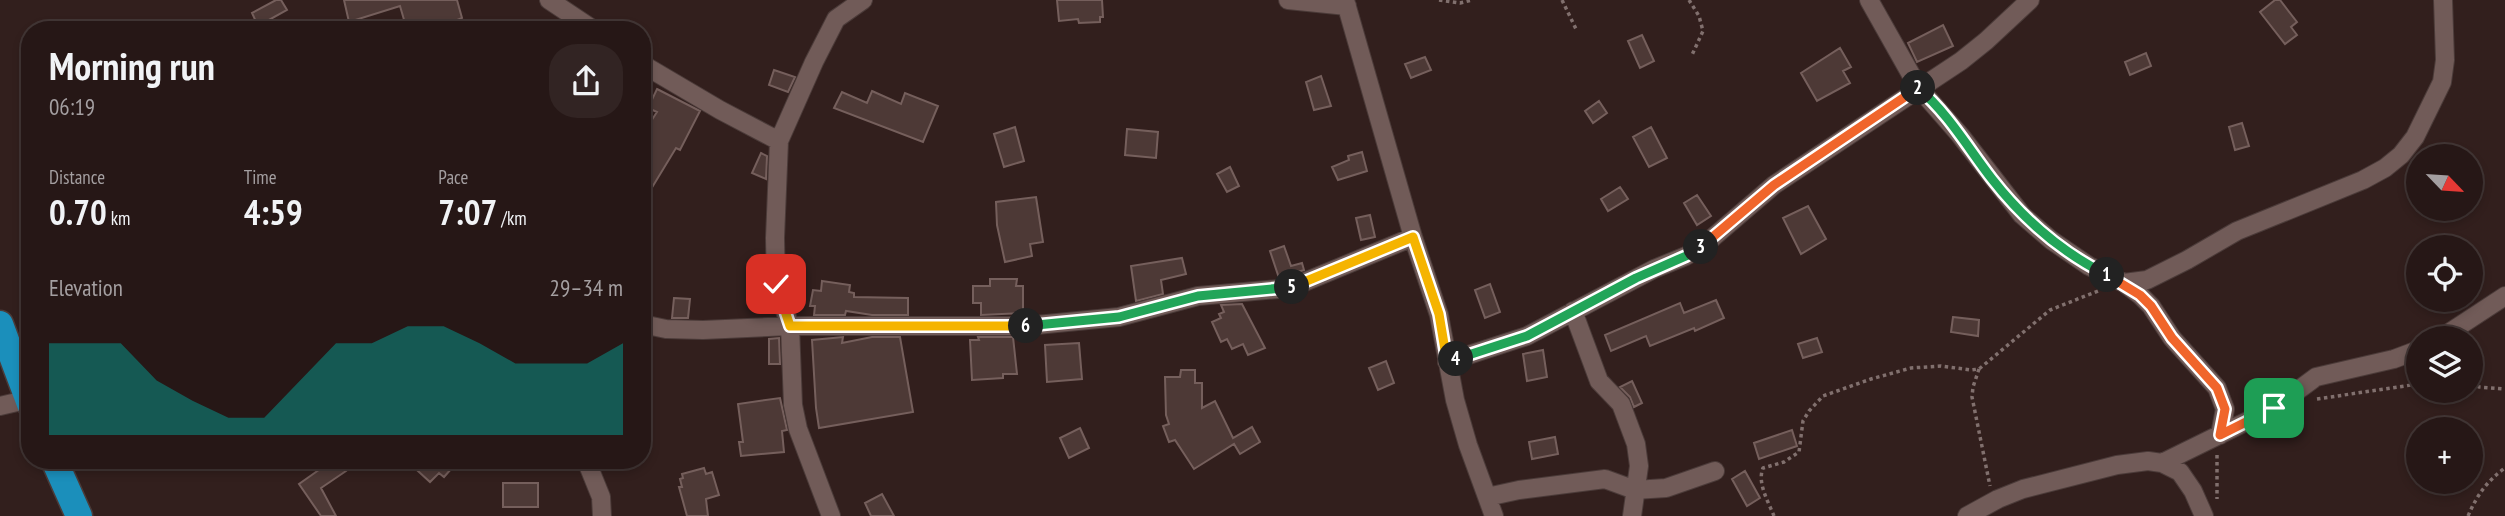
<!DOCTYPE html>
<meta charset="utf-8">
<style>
:root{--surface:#261716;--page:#322423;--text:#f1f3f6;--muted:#a49fa1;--line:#423635;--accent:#0f766e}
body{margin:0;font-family:"PT Sans Narrow",sans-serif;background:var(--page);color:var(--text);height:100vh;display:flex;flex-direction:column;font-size:26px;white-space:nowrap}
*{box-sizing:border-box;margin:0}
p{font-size:23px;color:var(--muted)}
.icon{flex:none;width:38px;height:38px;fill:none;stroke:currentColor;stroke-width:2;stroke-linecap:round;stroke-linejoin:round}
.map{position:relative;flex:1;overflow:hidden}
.side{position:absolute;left:21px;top:21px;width:630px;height:448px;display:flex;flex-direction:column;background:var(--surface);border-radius:28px;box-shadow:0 4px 10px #0003,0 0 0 2px var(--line)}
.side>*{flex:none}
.needle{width:46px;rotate:115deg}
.controls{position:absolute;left:2406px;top:144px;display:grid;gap:14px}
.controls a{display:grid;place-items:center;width:77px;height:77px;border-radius:50%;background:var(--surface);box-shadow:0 4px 10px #0003,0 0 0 2px var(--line);font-size:35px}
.pin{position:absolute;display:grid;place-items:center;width:60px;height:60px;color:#fff;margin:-30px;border-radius:14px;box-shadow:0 4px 10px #0006}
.km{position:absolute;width:35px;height:35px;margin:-18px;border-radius:50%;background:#222;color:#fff;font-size:19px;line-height:35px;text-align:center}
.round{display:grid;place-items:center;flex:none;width:74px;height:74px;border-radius:28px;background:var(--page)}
.summary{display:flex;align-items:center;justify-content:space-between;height:119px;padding:0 28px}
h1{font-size:38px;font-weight:700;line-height:52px}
.stats{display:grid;grid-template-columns:repeat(3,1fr);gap:10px;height:119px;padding:7px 28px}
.stats div{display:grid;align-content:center}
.stats b{font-size:35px;font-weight:700}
.stats small{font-size:19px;font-weight:400}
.stats p{font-size:19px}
.chart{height:196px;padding:14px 28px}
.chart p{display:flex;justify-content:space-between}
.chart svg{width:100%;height:126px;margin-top:7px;fill:var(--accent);opacity:.7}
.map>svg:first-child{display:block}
.building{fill:#4d3936;stroke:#755f5c;stroke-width:2}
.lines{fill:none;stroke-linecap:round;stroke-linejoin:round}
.minor-casing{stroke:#4b3b39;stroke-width:20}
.highway-casing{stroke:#4b3b39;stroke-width:29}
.path{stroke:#81706e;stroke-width:3.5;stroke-dasharray:3.5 3.5;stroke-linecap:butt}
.minor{stroke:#715b58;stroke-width:18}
.highway{stroke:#1b8fbb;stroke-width:26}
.split-1-casing{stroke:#fff;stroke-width:14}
.split-2-casing{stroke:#fff;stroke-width:14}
.split-3-casing{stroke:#fff;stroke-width:14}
.split-4-casing{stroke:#fff;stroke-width:14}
.split-5-casing{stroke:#fff;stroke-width:14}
.split-6-casing{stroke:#fff;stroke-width:14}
.split-7-casing{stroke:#fff;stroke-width:14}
.split-1{stroke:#f0652b;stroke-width:9}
.split-2{stroke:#22a559;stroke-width:9}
.split-3{stroke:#f0652b;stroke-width:9}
.split-4{stroke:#22a559;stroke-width:9}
.split-5{stroke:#f5b400;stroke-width:9}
.split-6{stroke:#22a559;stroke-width:9}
.split-7{stroke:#f5b400;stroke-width:9}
</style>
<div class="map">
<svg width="2505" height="516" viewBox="0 0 2505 516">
<rect width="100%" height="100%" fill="#321f1d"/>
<path class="building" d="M276,0H281L287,10L258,26L252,13Z
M344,0H457L462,18L452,22L453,26L439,30H407L400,6L349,22Z
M1057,0H1102L1103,17H1100V22L1079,23L1078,19L1059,21Z
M2275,0H2280L2297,22L2291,27L2297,35L2285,44L2260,12Z
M1943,25L1953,46L1917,62L1908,43Z
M1642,35L1654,61L1640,68L1628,41Z
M1840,48L1851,67L1843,71L1850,83L1817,101L1801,73Z
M2146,53L2151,66L2130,75L2125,62Z
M1425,57L1431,70L1411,78L1405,64Z
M774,70L795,77L788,92L769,85Z
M1321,76L1331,106L1314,110L1306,82Z
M657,89L700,111L680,150L676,148L642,204V135L657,112L648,108Z
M872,91L901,104L905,93L938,106L923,142L834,108L842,92L867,103Z
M1599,101L1607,113L1593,123L1585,111Z
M2242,123L2249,146L2235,150L2229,127Z
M1015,127L1024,161L1004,167L994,134Z
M1651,127L1667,158L1649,167L1633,137Z
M1127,129L1158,132L1156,158L1125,155Z
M1362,152L1367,171L1338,180L1332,167L1349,160L1348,156Z
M761,153L767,156L766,179L752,173Z
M1230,167L1239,186L1227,192L1217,174Z
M1620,187L1628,199L1608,211L1601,199Z
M1697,195L1711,216L1697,225L1684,203Z
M1036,197L1043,242L1030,244L1032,256L1005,262L997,225L996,202Z
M1808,206L1826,239L1801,254L1783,218Z
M1370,215L1375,237L1361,240L1356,218Z
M1284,246L1291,266L1302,263L1304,270L1279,278L1270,251Z
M1182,258L1186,274L1161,280L1163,294L1136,301L1131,266Z
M751,268L764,269L763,289L749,288Z
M990,279H1017L1016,286H1023V313L981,315V303H973V286H990Z
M822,281L850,285L849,292L854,293V297L908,298V315H872L846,311L845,315H814L815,306H810L813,290L821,291Z
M1490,284L1500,312L1485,318L1475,290Z
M674,298L690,299L688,318H672Z
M1716,300L1724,318L1695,331L1694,328L1650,346L1646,336L1611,351L1605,335L1680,303L1684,313Z
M1242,304L1265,348L1248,355L1243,344L1232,349L1227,339L1221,342L1212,322L1221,318L1219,314L1224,312L1221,305Z
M1953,317L1979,320L1978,336L1951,332Z
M843,337L842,343L872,337H900L913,412L819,428L816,408L812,340Z
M978,337H1013L1017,374H1003V378L972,380L970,340H979Z
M779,338L780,364H769V339Z
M1817,338L1822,352L1803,358L1798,344Z
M1079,343L1082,379L1047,382L1045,345Z
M1543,350L1547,377L1527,381L1523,354Z
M1386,361L1394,383L1378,390L1369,368Z
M1181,370H1195V383H1202V408L1215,401L1233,438L1252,427L1260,442L1240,454L1234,444L1194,469L1175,440L1169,442L1163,426L1169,424L1166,415L1165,377H1180Z
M1632,381L1642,403L1634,407L1630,397L1620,387Z
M780,398L787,430L782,431L784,452L741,456L739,442H743L738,404Z
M1080,428L1089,448L1069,458L1060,438Z
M1792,430L1797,446L1759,459L1754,443Z
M1555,437L1558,454L1532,459L1529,442Z
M333,460H339L346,471L321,488L336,516H321L299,484Z
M406,460H459L444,477L439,473L430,482Z
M704,468L706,474L712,472L719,495L706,499L708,516H687L679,487H682L680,479L683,478L682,474Z
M1745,471L1760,498L1747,506L1732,479Z
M503,483H538V507H503Z
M882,494L894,516H871L865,503Z"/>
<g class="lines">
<g class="minor-casing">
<path id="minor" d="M549,0L594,30
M1288,0L1347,6
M1345,0L1413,237L1439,315L1455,400L1468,445L1494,516
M1869,0L1918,87L1960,135L2022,215L2051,240L2089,266L2124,283L2140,295L2151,306L2172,338L2217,388L2225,409L2220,435
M642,64L720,110L779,141
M2124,283L2147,280L2187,260L2237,231L2363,180L2385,168L2401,155L2415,137L2442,82L2445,60L2443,0
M1573,311L1599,381L1621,404L1636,444L1639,466L1632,516
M642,324L666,329L703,330L790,326H1026L1119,317L1198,296L1290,288L1413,237
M2441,338L2505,296
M1447,362L1527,336L1654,269L1686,256L1703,246L1774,185L1961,61L1986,41L2030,0
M0,406L30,399
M586,460L601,497L602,516
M2162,463L2274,408L2316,377L2394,359L2418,350
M1487,497L1519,490L1605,479L1635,490L1666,488L1715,471
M831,516L798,429L793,405L790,326L776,284L775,238L779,141L814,62L836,19L863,0
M1967,516L1998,499L2023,489L2117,465L2148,461L2162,463L2180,472L2193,491L2204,516"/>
</g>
<g class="highway-casing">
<path id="highway" d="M0,324L30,404
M54,460L79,516"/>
</g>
<path class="path" d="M1439,0L1460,3L1472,0
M1562,0L1576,29
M1689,0L1699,16L1703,31L1692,55
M1979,369L1973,387L1972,397L1990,486
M2471,383L2479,387L2505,389
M2317,399L2418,384
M2217,455V499
M1774,516C1768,501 1757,483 1763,468L1784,462L1799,452L1803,421L1809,411L1823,396L1871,379L1911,368L1941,366L1971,370L1979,369L2050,310L2098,291
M2468,516C2477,495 2487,481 2505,468"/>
<use href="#minor" class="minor"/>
<use href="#highway" class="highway"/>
</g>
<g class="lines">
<g class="split-1-casing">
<path id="split-1" d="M2107,275L2140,295L2151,306L2172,338L2217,388L2225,409L2220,435L2274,408"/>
</g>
<g class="split-2-casing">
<path id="split-2" d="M1918,88C1948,113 1968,148 1992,179C2024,220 2061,252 2107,275"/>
</g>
<g class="split-3-casing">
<path id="split-3" d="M1701,247L1774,185L1918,88"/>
</g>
<g class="split-4-casing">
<path id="split-4" d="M1456,359L1527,336L1636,278L1686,256L1701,247"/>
</g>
<g class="split-5-casing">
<path id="split-5" d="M1292,287L1413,237L1439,314L1447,362L1456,359"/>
</g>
<g class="split-6-casing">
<path id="split-6" d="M1026,326L1119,317L1198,296L1292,287"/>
</g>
<g class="split-7-casing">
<path id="split-7" d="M776,284L790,326H1026"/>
</g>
<use href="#split-1" class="split-1"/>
<use href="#split-2" class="split-2"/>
<use href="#split-3" class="split-3"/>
<use href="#split-4" class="split-4"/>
<use href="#split-5" class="split-5"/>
<use href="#split-6" class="split-6"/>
<use href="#split-7" class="split-7"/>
</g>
</svg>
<div class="controls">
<a><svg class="needle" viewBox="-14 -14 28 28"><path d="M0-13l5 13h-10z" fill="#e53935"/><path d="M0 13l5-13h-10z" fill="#a49fa1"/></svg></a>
<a><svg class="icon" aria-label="locate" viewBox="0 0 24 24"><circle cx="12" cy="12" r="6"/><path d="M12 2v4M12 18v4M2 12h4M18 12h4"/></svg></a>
<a><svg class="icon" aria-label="layers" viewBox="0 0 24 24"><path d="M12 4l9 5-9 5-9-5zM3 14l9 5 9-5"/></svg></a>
<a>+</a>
</div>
<div class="pin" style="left:2274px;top:408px;background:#1e9e55"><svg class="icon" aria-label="arrive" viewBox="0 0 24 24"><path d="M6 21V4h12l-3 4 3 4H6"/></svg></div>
<div class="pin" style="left:776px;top:284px;background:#d93025"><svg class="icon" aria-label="check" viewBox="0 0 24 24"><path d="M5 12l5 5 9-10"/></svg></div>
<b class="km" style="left:2107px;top:275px">1</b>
<b class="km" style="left:1918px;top:88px">2</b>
<b class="km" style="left:1701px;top:247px">3</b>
<b class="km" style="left:1456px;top:359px">4</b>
<b class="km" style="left:1292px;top:287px">5</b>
<b class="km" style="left:1026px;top:326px">6</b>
<section class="side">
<div class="summary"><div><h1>Morning run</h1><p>06:19</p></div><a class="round"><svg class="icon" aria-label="share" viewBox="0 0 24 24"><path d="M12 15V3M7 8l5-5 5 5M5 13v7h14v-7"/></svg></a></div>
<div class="stats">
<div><p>Distance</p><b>0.70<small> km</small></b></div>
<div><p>Time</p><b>4:59</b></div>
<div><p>Pace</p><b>7:07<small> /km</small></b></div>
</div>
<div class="chart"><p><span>Elevation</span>29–34 m</p>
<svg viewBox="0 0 160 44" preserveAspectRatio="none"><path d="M0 44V12L10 12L20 12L30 25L40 32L50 38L60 38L70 25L80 12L90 12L100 6L110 6L120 12L130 19L140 19L150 19L160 12V44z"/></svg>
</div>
</section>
</div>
